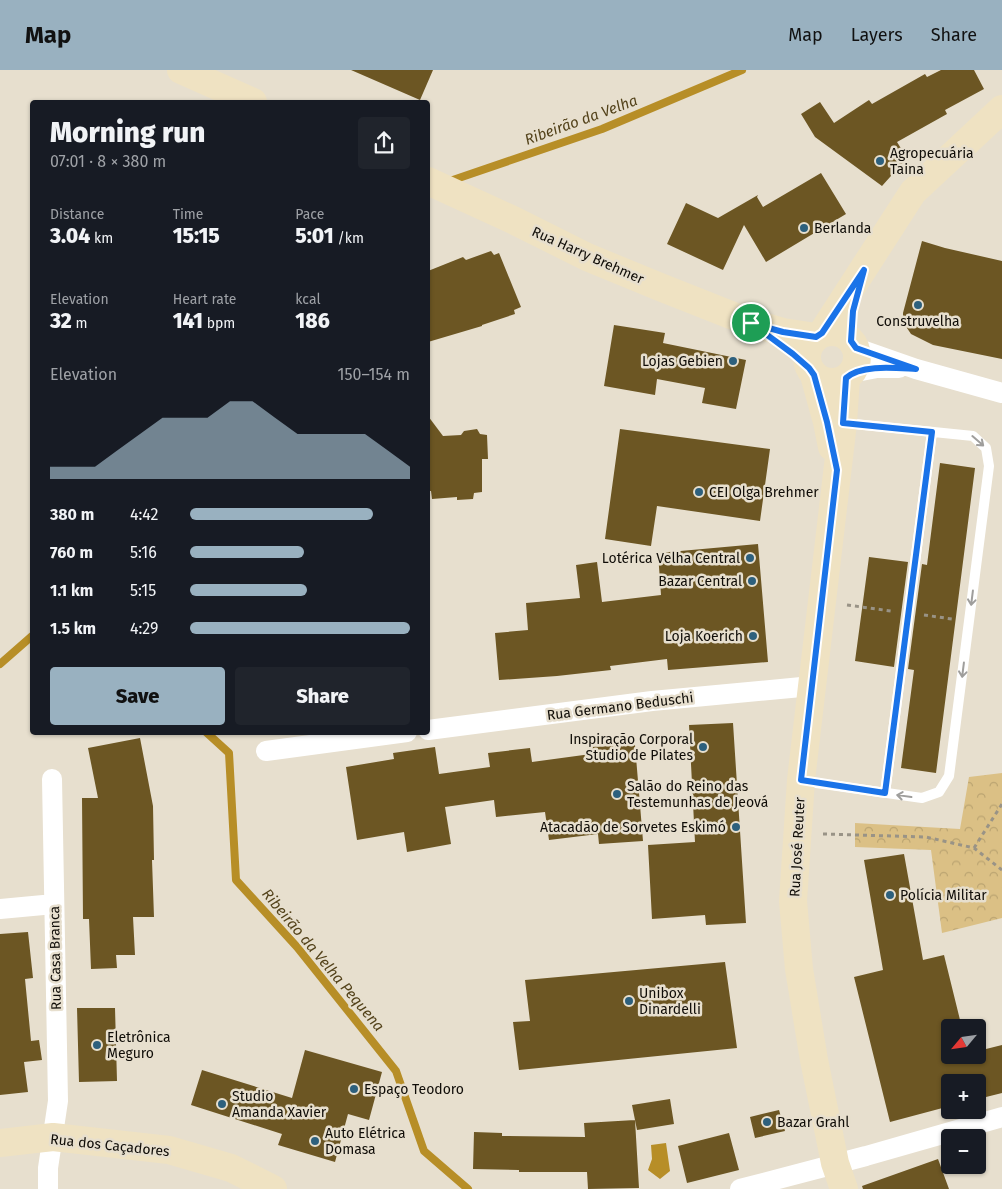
<!DOCTYPE html>
<meta charset="utf-8">
<style>
:root{--surface:#171b24;--page:#20242c;--text:#f1f3f6;--muted:#9ea1a6;--accent:#99b1c0}
body{margin:0;font-family:"Fira Sans",sans-serif;background:var(--page);color:var(--text);height:100vh;display:flex;flex-direction:column;font-size:19px;white-space:nowrap}
*{box-sizing:border-box;margin:0}
p{font-size:16px;color:var(--muted)}
.icon{flex:none;width:28px;height:28px;fill:none;stroke:currentColor;stroke-width:2;stroke-linecap:round;stroke-linejoin:round}
.map{position:relative;flex:1;overflow:hidden}
.sheet{position:absolute;left:30px;top:30px;width:400px;height:635px;display:flex;flex-direction:column;background:var(--surface);border-radius:5px;box-shadow:0 1px 4px #0004}
.sheet>*{flex:none}
.needle{width:32px;rotate:241deg}
.buttons{position:absolute;left:941px;top:949px;display:grid;gap:10px}
.buttons a{display:grid;place-items:center;width:45px;height:45px;border-radius:5px;background:var(--surface);box-shadow:0 1px 4px #0004;font-size:25px}
.pin{position:absolute;display:grid;place-items:center;width:42px;height:42px;color:#fff;margin:-21px;border:2px solid #fff;border-radius:50%;box-shadow:0 1px 5px #0007}
.round{display:grid;place-items:center;flex:none;width:52px;height:52px;border-radius:5px;background:var(--page)}
.headline{display:flex;align-items:center;justify-content:space-between;height:85px;padding:0 20px}
h1{font-size:28px;font-weight:800;line-height:38px}
.metrics{display:grid;grid-template-columns:repeat(3,1fr);gap:8px;height:85px;padding:5px 20px}
.metrics div{display:grid;align-content:center}
.metrics b{font-size:21px;font-weight:800}
.metrics small{font-size:14px;font-weight:400}
.metrics p{font-size:14px}
.chart{height:140px;padding:10px 20px}
.chart p{display:flex;justify-content:space-between}
.chart svg{width:100%;height:90px;margin-top:5px;fill:var(--accent);opacity:.7}
.action{display:flex;gap:10px;margin-top:auto;padding:10px 20px}
.action a{flex:1;height:58px;border-radius:5px;background:var(--accent);color:#111;font-size:20px;font-weight:800;line-height:58px;text-align:center}
.action a+a{background:var(--page);color:var(--text)}
ul{padding:0 20px;list-style:none;font-size:16px}
li{display:grid;grid-template-columns:80px 60px 1fr;align-items:center;height:38px}
li i{height:12px;border-radius:6px;background:var(--accent)}
header{display:flex;align-items:center;gap:30px;box-sizing:border-box;height:70px;padding:0 25px;background:var(--accent);color:#111}
header strong{font-size:24px}
nav{display:flex;gap:28px;margin-inline-start:auto;font-size:18px}
.map>svg:first-child{display:block}
.park{fill:url(#park-crowns)}
.water{fill:#b78e27}
.lines{fill:none;stroke-linecap:round;stroke-linejoin:round}
.stream{stroke:#b78e27;stroke-width:8}
.building{fill:#6c5623}
.path{stroke:#999386;stroke-width:3;stroke-dasharray:4 4;stroke-linecap:butt}
.lane{stroke:#fff;stroke-width:10}
.street{stroke:#fff;stroke-width:20}
.secondary{stroke:#efe2c2;stroke-width:28}
.oneway{stroke:#9f9e9c}
.route-casing{stroke:#fff;stroke-width:10}
.route{stroke:#1a73e8;stroke-width:6}
.poi-dot{fill:#2d607d;stroke:#e7dfce;stroke-width:2}
.labels{text-anchor:middle;stroke-width:5;stroke-linejoin:round;paint-order:stroke}
.poi-label{font-size:14px;fill:#100d08;stroke:#e7dfce;text-anchor:start}
.street-label{font-size:14px;fill:#100d08;stroke:#e7dfce}
.water-label{font-size:15px;font-style:italic;fill:#53421a;stroke:#e7dfce}
</style>
<header>
<strong>Map</strong>
<nav><a>Map</a><a>Layers</a><a>Share</a></nav>
</header>
<div class="map">
<svg width="1002" height="1119" viewBox="0 0 1002 1119">
<defs>
<pattern id="park-crowns" width="20" height="18" patternUnits="userSpaceOnUse" patternTransform="scale(1.25)"><rect width="20" height="18" fill="#dbc085"/><path d="M2 6a3 3 0 1 1 6 0M12 15a3 3 0 1 1 6 0" fill="none" stroke="#bba471"/></pattern>
</defs>
<rect width="100%" height="100%" fill="#e7dfce"/>
<path class="park" d="M1002,703V848L942,863L931,780L855,777V753L960,759L969,707Z"/>
<path class="water" d="M666,1073L670,1101L660,1109L648,1100L652,1089L651,1075Z"/>
<g class="lines">
<path class="stream" d="M447,112L602,59L742,0
M0,594L32,566
M206,662L229,683L236,810L297,877L396,1001L424,1081L468,1119"/>
</g>
<path class="building" d="M351,0H433L420,30Z
M941,0H974L984,19L945,40L947,44L897,72L907,88L882,116L815,67L801,44L820,32L834,53L869,30L872,34L925,4L927,7Z
M821,103L846,144L766,192L744,155L723,200L667,174L686,133L718,148L758,125L757,127L763,137Z
M922,171L945,178L1002,191V289L933,275L911,264L903,252V243Z
M491,181L494,185L499,183L521,237L514,240L515,244L482,255V256L428,272V201L463,187L466,190Z
M614,255L665,263L663,273L746,290L736,339L702,333L705,318L657,309L655,325L604,316Z
M428,346L443,366L461,365L464,361L477,359L480,364L487,365L488,389H482V422L474,423L473,429L457,430V427L432,429L431,421H428Z
M620,359L770,379L760,451L657,436L651,476L605,469Z
M940,393L975,398L936,703L901,698L914,600L908,599L922,494L927,495Z
M758,474L768,592L668,600L667,589L610,596L611,600L557,606L499,610L495,563L528,560L526,533L580,528L576,495L597,492L602,532L661,525L658,483Z
M869,487L908,492L894,597L855,591Z
M733,653L746,853L706,855L705,845L652,849L648,775L695,772L689,655Z
M140,668L153,736L154,790H152L154,847H133L135,885H116L117,898L91,899L89,849H83L82,728H98L88,678Z
M635,675L643,771L599,774L598,764L549,770L545,742L496,747L494,730L445,737L451,774L407,782L404,762L357,770L346,697L394,689L393,683L435,677L439,704L490,697L488,683L530,678L532,692L591,684L590,677Z
M904,784L923,890L944,885L962,958H950V985H978V981L1002,975V1023L978,1029V1012H950V1036L890,1052L854,907L883,900L864,790Z
M28,862L33,908L25,909L31,971L39,970L42,990L24,992L28,1022L0,1025V864Z
M725,892L737,978L519,1000L513,952L530,951L525,910Z
M77,938H115L117,1011L79,1012Z
M305,980L382,1002L369,1050L348,1044L335,1092L278,1075L282,1064L191,1035L202,1000L292,1028Z
M670,1029L674,1054L637,1060L632,1035Z
M779,1040L785,1061L755,1068L750,1047Z
M635,1050L639,1118L588,1119L587,1102H519V1100L473,1099L474,1062L502,1063V1066L585,1067L584,1053Z
M729,1063L739,1100L687,1113L678,1076Z
M938,1089L949,1119H863L862,1116Z"/>
<g class="lines">
<path class="path" d="M847,535L891,541
M924,545L952,549
M823,764L926,767L974,778L1002,800
M974,778L1002,734"/>
<path class="lane" d="M802,711L922,728L939,722L949,706L989,396L986,378L973,366L845,353
M885,723L932,362"/>
<path class="street" d="M856,278L916,299L1002,323
M851,303L877,298H899
M428,660L652,631L812,616
M266,681L407,662
M0,839L54,834
M48,1119V1098L58,1031L52,709
M740,1119L866,1086L1002,1047"/>
<path class="secondary" d="M181,0L253,32
M428,111L513,150L587,187L660,217L751,253L783,262L816,267
M807 287a25 25 0 1 1 50 0a25 25 0 1 1-50 0Z
M822,263L913,122L1002,39
M814,305L827,352L832,377
M0,1073L53,1067L169,1080L231,1098L273,1119
M844,1119L835,1093L814,990L799,899L793,831L801,710L843,353L846,308"/>
</g>
<defs><path id="oneway-shaft" d="M-6 0H5M1.5-3L5.5 0L1.5 3" fill="none" stroke-width="1.6" stroke-linecap="round" stroke-linejoin="round" transform="scale(1.25)"/></defs>
<g class="oneway">
<use href="#oneway-shaft" transform="translate(978 371) rotate(41)"/>
<use href="#oneway-shaft" transform="translate(972 528) rotate(97)"/>
<use href="#oneway-shaft" transform="translate(963 600) rotate(97)"/>
<use href="#oneway-shaft" transform="translate(904 726) rotate(-172)"/>
</g>
<g class="lines">
<g class="route-casing">
<path id="route" d="M864,200L853,241L851,271L856,278L916,299C896,298 861,294 846,308L843,353L932,362L885,723L801,710L837,400L827,352L814,305L809,298L793,284L751,253L783,262L816,267L822,263Z"/>
</g>
<use href="#route" class="route"/>
</g>
<g class="poi-dot">
<circle cx="880" cy="91" r="5"/>
<circle cx="804" cy="158" r="5"/>
<circle cx="918" cy="235" r="5"/>
<circle cx="733" cy="291" r="5"/>
<circle cx="699" cy="422" r="5"/>
<circle cx="750" cy="488" r="5"/>
<circle cx="752" cy="511" r="5"/>
<circle cx="753" cy="566" r="5"/>
<circle cx="703" cy="677" r="5"/>
<circle cx="617" cy="724" r="5"/>
<circle cx="736" cy="757" r="5"/>
<circle cx="890" cy="825" r="5"/>
<circle cx="629" cy="931" r="5"/>
<circle cx="97" cy="975" r="5"/>
<circle cx="354" cy="1019" r="5"/>
<circle cx="222" cy="1034" r="5"/>
<circle cx="767" cy="1052" r="5"/>
<circle cx="315" cy="1071" r="5"/>
</g>
<g class="labels">
<g class="poi-label">
<text x="890" y="88">Agropecuária<tspan x="890" dy="16">Taina</tspan></text>
<text x="814" y="163">Berlanda</text>
<text x="918" y="256" text-anchor="middle">Construvelha</text>
<text x="723" y="296" text-anchor="end">Lojas Gebien</text>
<text x="709" y="427">CEI Olga Brehmer</text>
<text x="740" y="493" text-anchor="end">Lotérica Velha Central</text>
<text x="742" y="516" text-anchor="end">Bazar Central</text>
<text x="743" y="571" text-anchor="end">Loja Koerich</text>
<text x="693" y="674" text-anchor="end">Inspiração Corporal<tspan x="693" dy="16">Studio de Pilates</tspan></text>
<text x="627" y="721">Salão do Reino das<tspan x="627" dy="16">Testemunhas de Jeová</tspan></text>
<text x="726" y="762" text-anchor="end">Atacadão de Sorvetes Eskimó</text>
<text x="900" y="830">Polícia Militar</text>
<text x="639" y="928">Unibox<tspan x="639" dy="16">Dinardelli</tspan></text>
<text x="107" y="972">Eletrônica<tspan x="107" dy="16">Meguro</tspan></text>
<text x="364" y="1024">Espaço Teodoro</text>
<text x="232" y="1031">Studio<tspan x="232" dy="16">Amanda Xavier</tspan></text>
<text x="777" y="1057">Bazar Grahl</text>
<text x="325" y="1068">Auto Elétrica<tspan x="325" dy="16">Domasa</tspan></text>
</g>
<g class="street-label">
<text transform="translate(588 185) rotate(24)" y="5">Rua Harry Brehmer</text>
<text transform="translate(620 636) rotate(-7)" y="5">Rua Germano Beduschi</text>
<text transform="translate(797 777) rotate(-87)" y="5">Rua José Reuter</text>
<text transform="translate(55 888) rotate(-91)" y="5">Rua Casa Branca</text>
<text transform="translate(110 1075) rotate(6)" y="5">Rua dos Caçadores</text>
</g>
<g class="water-label">
<text transform="translate(581 50) rotate(-20)" y="5">Ribeirão da Velha</text>
<text transform="translate(323 890) rotate(50)" y="5">Ribeirão da Velha Pequena</text>
</g>
</g>
</svg>
<div class="buttons">
<a><svg class="needle" viewBox="-14 -14 28 28"><path d="M0-13l5 13h-10z" fill="#e53935"/><path d="M0 13l5-13h-10z" fill="#9ea1a6"/></svg></a>
<a>+</a>
<a>−</a>
</div>
<div class="pin" style="left:751px;top:253px;background:#1e9e55"><svg class="icon" aria-label="arrive" viewBox="0 0 24 24"><path d="M6 21V4h12l-3 4 3 4H6"/></svg></div>
<section class="sheet">
<div class="headline"><div><h1>Morning run</h1><p>07:01 · 8 × 380 m</p></div><a class="round"><svg class="icon" aria-label="share" viewBox="0 0 24 24"><path d="M12 15V3M7 8l5-5 5 5M5 13v7h14v-7"/></svg></a></div>
<div class="metrics">
<div><p>Distance</p><b>3.04<small> km</small></b></div>
<div><p>Time</p><b>15:15</b></div>
<div><p>Pace</p><b>5:01<small> /km</small></b></div>
</div>
<div class="metrics">
<div><p>Elevation</p><b>32<small> m</small></b></div>
<div><p>Heart rate</p><b>141<small> bpm</small></b></div>
<div><p>kcal</p><b>186</b></div>
</div>
<div class="chart"><p><span>Elevation</span>150–154 m</p>
<svg viewBox="0 0 160 44" preserveAspectRatio="none"><path d="M0 44V38L10 38L20 38L30 30L40 22L50 14L60 14L70 14L80 6L90 6L100 14L110 22L120 22L130 22L140 22L150 30L160 38V44z"/></svg>
</div>
<ul>
<li><b>380 m</b>4:42<i style="width:83%"></i></li>
<li><b>760 m</b>5:16<i style="width:52%"></i></li>
<li><b>1.1 km</b>5:15<i style="width:53%"></i></li>
<li><b>1.5 km</b>4:29<i style="width:100%"></i></li>
</ul>
<div class="action"><a>Save</a><a>Share</a></div>
</section>
</div>
